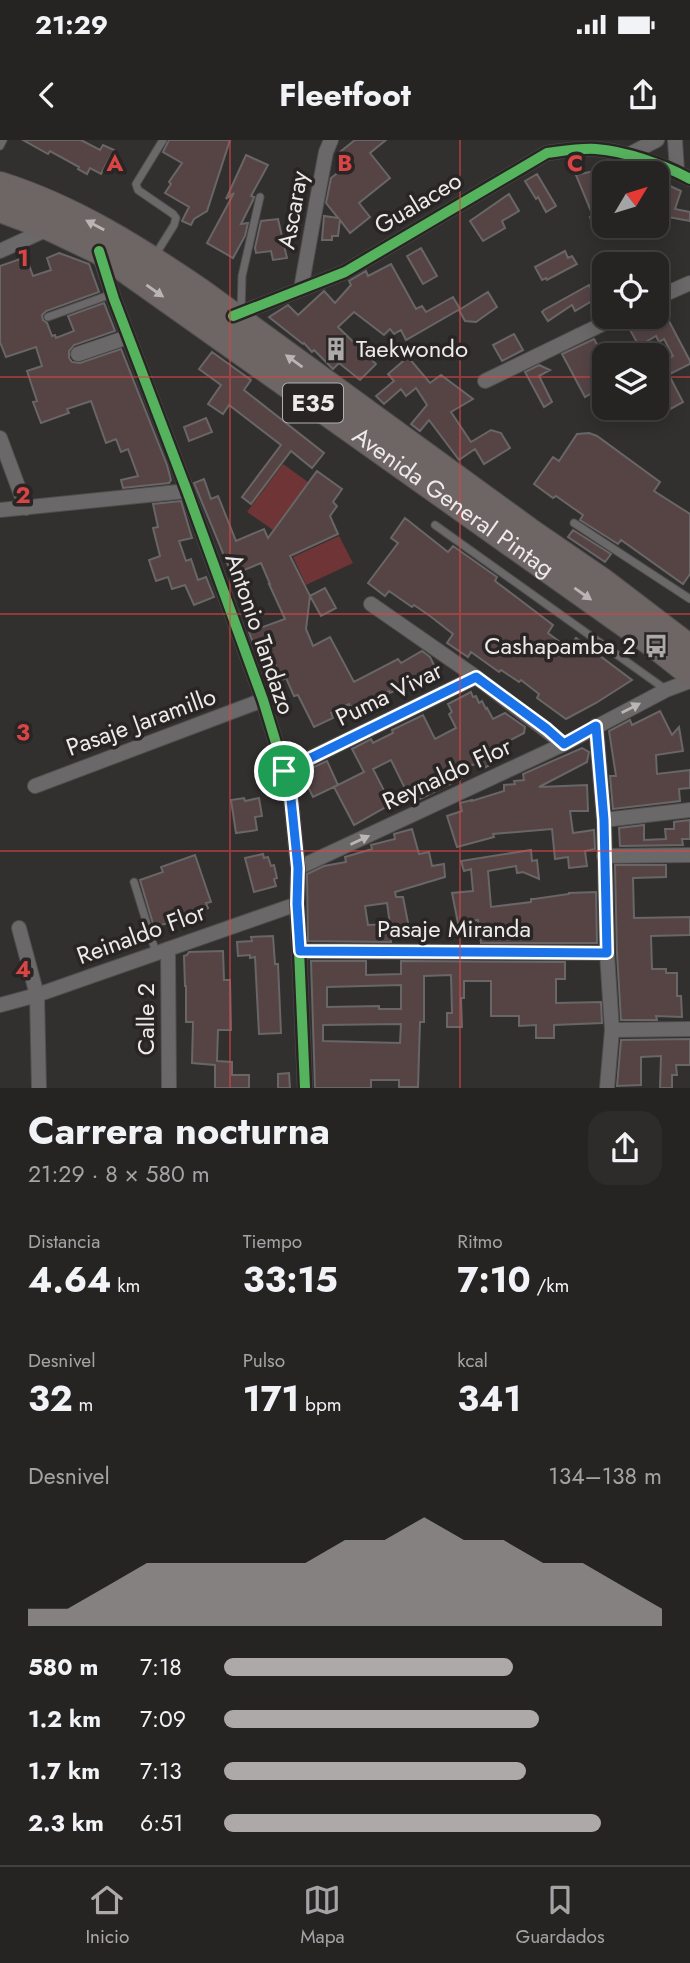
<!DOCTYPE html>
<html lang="es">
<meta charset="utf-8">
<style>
:root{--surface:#262323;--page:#2e2b2b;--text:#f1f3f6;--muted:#a4a4a6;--line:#424041;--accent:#aca9a8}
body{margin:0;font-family:Jost,sans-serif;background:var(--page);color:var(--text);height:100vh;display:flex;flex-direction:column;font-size:26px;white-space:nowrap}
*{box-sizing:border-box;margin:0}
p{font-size:23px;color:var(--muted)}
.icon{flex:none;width:38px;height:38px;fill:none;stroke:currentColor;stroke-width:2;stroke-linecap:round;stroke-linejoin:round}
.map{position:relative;height:948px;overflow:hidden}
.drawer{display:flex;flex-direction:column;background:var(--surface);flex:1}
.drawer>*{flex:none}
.needle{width:46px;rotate:52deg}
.tools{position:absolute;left:592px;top:21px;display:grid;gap:14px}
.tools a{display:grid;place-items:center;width:77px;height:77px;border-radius:14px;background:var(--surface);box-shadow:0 4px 18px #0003,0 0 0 2px var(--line);font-size:35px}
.pin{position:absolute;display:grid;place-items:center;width:60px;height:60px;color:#fff;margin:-30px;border:4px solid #fff;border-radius:50%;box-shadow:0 2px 7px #0007}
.round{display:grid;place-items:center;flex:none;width:74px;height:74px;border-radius:21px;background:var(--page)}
.summary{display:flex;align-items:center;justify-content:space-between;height:119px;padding:0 28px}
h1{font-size:38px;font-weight:700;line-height:52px}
.stats{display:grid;grid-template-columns:repeat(3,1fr);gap:10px;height:119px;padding:7px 28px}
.stats div{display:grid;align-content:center}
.stats b{font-size:35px;font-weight:700}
.stats small{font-size:19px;font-weight:400}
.stats p{font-size:19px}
.chart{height:196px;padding:14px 28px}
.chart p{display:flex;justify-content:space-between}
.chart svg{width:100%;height:126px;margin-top:7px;fill:var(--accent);opacity:.7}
ul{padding:0 28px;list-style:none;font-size:23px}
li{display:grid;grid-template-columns:112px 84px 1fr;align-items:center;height:52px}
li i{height:18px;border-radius:9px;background:var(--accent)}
.status{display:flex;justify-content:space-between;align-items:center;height:49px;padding:0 35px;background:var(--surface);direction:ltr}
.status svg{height:19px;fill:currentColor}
header{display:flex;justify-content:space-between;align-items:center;height:91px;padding:0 28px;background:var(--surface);font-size:32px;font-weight:700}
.tab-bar{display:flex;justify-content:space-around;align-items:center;height:98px;border-top:2px solid var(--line);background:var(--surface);font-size:19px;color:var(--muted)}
.tab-bar a{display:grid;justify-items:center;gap:4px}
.tab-bar .selected{color:var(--accent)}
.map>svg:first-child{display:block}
.green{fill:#6f3536}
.building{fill:#564445;stroke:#686666;stroke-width:2;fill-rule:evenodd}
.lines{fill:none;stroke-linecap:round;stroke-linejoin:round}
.lane-casing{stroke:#504e4e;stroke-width:9}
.street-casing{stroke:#504e4e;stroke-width:16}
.highway-casing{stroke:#504e4e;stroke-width:28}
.lane{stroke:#6a6868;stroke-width:7}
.street{stroke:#6a6868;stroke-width:14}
.highway{stroke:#6e6565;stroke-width:26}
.cycleway-casing{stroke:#292524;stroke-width:15}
.cycleway{stroke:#56b35d;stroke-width:10}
.oneway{fill:#bab5b4}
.oneway2{fill:#b9b6b5}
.route-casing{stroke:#fff;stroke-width:14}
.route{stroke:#1a73e8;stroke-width:9}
.grid{fill:none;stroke:#d94545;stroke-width:2;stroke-opacity:0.55}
.labels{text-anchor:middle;stroke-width:7;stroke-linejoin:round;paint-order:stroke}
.shield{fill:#292524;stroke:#b2afae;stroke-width:2}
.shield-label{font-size:23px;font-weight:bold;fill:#edeae9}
.street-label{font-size:24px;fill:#edeae9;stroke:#292524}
.poi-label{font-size:24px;fill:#edeae9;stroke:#292524;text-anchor:start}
.grid-label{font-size:23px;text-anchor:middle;font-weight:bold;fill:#d94545;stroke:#292524;stroke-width:7;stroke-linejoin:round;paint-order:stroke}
</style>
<div class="status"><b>21:29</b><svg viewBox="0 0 49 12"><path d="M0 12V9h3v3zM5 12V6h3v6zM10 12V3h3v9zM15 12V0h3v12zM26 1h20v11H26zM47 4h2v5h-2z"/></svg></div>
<header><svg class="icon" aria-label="back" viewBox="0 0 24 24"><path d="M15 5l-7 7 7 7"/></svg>Fleetfoot<svg class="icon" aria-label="share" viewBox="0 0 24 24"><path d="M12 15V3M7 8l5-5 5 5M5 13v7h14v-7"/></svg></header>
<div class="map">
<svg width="690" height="948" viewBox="0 0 690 948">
<rect width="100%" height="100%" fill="#322f2f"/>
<path class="green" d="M283,324L308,342L273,390L247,372Z
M339,396L353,423L306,445L293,417Z"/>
<path class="building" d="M23,0H81L100,10L103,5L114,10L101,34L90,28L87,34L78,29L79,27L50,11L48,14Z
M169,0H230L207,71L194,79L191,85L182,81L189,67L165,53L171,44L169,42L182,23L163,12Z
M355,0H386L370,13L390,38L359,63L370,77L350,93L340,80L338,96H332V100H322L324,76L338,78L326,63L331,38L349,24L340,12Z
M246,15L268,25L251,56L254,57L253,60L241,84L248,83L245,96L233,118L207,103L234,53L226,59Z
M594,31L604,32V88H594L590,77L593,76L576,35Z
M537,34L556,66L546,72L538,57L536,59L525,41Z
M670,46L681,51L675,69L690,72V81L657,75Z
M509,54L519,71L502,81L505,88L483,101L470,81Z
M278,79L287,118L273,120L271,111L256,113L255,108L261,81Z
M421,108L437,136L423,144L407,116Z
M565,111L568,118L572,116L577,124L547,140L546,138L542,140L535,127Z
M59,113L89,124L99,152L46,171L42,175L43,180L47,183L52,196L55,195L56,198L74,191L68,176L104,163L115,191L74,205L69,211V218L72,222L80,223L121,209L167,325L171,340L169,343L123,348L121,340L138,336L128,309L121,312L116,299L106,303L91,261L67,269L69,273L41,283L33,262L37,261L27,231L42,226L36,207L6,217L0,202V126L26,117L33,136L51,130L47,118Z
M391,124L416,169L422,166L426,172L453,157L460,169L406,200L401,190L394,194L390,189L384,195L354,172L338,187L376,224L360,240L339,223L333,229L314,210L312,212L304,203L303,204L269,177L288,165L298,175L324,151L335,163L351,145L349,141L366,131L368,136Z
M589,145L597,158L575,171L572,165L548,181L542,172L544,170Z
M488,152L497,167L476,182L465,181L459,170Z
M661,166L690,221V224L664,237L657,224L673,216L664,199L659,202L656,196L639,206L629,188L649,177H656V167Z
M514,194L523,210L502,221L493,205Z
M594,199L604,217V246L585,257L562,214Z
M212,212L251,240L244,250L324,313L312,328L291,311L251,364L242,357L281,305L229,265L223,274L208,264L221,245L199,229Z
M408,217L430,243L441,235L473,259L451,272L471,302L491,290L501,293L510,308L484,324L475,309L459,320L429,280L420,291L411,284L427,265L416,248L406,256L401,249L384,264L376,256L394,241L388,234Z
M539,225L550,230L539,236L552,262L544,267L525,232Z
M671,239L683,262L652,279L647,268H656V247Z
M206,278L212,292L189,301L184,287Z
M589,293L597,296L660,342L654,351L690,374V434L683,444L621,400L618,404L580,380L583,375L556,356L553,358L534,344L553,317L559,321L577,294Z
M317,331L342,349L333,362L337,366L330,376L338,394L290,416L310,456L325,448L336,468L321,476L310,456L306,489L313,506L330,497L354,542L398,519L401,523L422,511L430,517L436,529L390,553L389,551L369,561L368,559L350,567L349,564L331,573L333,578L314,587L298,555L294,556L286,538L282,540L266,504L259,501L253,503L249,492L285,479L269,444H270L261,423L232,435L194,343L204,339L211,359L218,356L236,401L264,389L268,398Z
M181,361L192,398L179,401L186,421L191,419L198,440L206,437L214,457L194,465L185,445L172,449L168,437L156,441L149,420L160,416L153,388L158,387L153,364Z
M405,378L448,412L453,406L497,437L495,441L553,485L548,493L568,508L576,498L632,540L596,563L566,579L537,558L539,554L521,540L519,542L501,530L499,532L471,512L468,517L447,503L453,494L430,476L414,465L412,467L389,451L385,456L368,443L398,403L391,398Z
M573,390L611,414L605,422L568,397Z
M471,552L473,557L476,556L479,563L482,561L486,569L487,568L493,579L505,573L525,587L524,593L486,613L492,624L480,630L477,624L457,628L462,638L412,663L391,620L373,629L391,664L354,685L334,647L364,632L352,609L371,599L373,603L393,593L392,590L423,575L435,599L456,588L449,574L452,572L448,564Z
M660,571L672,595L679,587L683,611L656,615L657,634L690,630V648L679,649L680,661L613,669L610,636H616L609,591L630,580L632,585Z
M582,608L589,612L587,622L539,647L587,645L588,671H570L573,693L594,690L595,709L585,711L587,726L569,728L568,717L555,719L552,689L493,694L494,697L457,707L447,676L462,671L460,663L472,660V661L504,651V645L515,644L514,641L524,640L523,634Z
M327,621L338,645L313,657L301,633Z
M244,658L245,661L259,658L262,676L255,677L257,690L236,693L231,660Z
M690,680V699H682L683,705L620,706L619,688L644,685V700L666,699L665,689H674V682Z
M412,689L419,714L429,712L432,726L444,724L445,737L395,752L396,757H403L409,788L391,791L387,763L365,766L368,785L390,784L391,802L308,801L307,734L324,726L346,722L345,717L372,709L371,705L395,699L394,694Z
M531,710L532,721L537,720L539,739L523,732L517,733L516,726L488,731L491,767L531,762V759H534L569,754V753L596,752L597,803H481L478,780L458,783L452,753L473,751L471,729L464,731L461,721Z
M263,714L264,718L268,717L271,726L274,725L277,738L274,739L276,746L254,752L245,718Z
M195,715L211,762L206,763L208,768L195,772L196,775L154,787L140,740L163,732L161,727Z
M615,725H666V737L633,738L634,778L690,777V795L651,796L652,829H666V833H677V856H681L682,877L656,876L657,880H621L617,813Z
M273,796L275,824H278L281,893L259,894L255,817L250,818V815L238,816L237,802L252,801L251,797Z
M223,811L224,840H230L231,890H218L217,921L232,922V935H249V948H215V925L192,923L193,882H186V846H185L184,816L187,815L189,812Z
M311,821H366V835L401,834V821L565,822V839H556V863L601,862L602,883L554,885V898H536V885L519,886V876H491V841H464V858H461L462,887H447V873H452L451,835L424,836V882H420L418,947H399V940H371V948H315ZM401,845V869H379V866L327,867V847ZM401,884L400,903L323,901V885Z
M690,899V925H676L677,935H672V948H660L661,916L641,917V945L617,946L621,900Z
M289,933L290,948H278V934Z"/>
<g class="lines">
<g class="lane-casing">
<path id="lane" d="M0,6L3,0
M154,117L174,85L176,78L173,74L138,50L136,44L163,0
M241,173L242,136L260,57
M48,177L112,154
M574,383L690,459
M435,385L665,549
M134,742L156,813"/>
</g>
<g class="street-casing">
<path id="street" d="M675,0L677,31
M628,15L657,0
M0,111L50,88
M99,113L114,159L187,351L263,560L290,649L298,728L297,764L305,948
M301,149L316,65L326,12L331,0
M656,158L690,143
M233,176L345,132L547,13C563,11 579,8 596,9C625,11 665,25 690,39
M78,214L128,197
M485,241L617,177
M0,298L26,368
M0,370L187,351
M371,464L476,537L564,604
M596,586L604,680L607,813L612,890L607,948
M284,631L476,537
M35,646L263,560
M604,680L690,670
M604,716L690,715
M298,728L564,604L666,550L690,541
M19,788L37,855L39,948
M168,809L169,948
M300,811L607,813
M0,865L37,855L297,764
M612,890L690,889"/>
</g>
<g class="highway-casing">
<g id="highway">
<path d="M0,45C73,68 138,109 201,152L532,393L602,441L690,508"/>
<path id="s1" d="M0,69L51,88L99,111L656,506L690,533"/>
</g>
</g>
<use href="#lane" class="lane"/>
<use href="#street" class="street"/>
<use href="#highway" class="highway"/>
<g class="cycleway-casing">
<path id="cycleway" d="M99,111L114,159L187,351L263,560L290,649L298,728L297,764L305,948
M233,176L345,132L547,13C563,11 579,8 596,9C625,11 665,25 690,39"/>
</g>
<use href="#cycleway" class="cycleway"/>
</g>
<defs><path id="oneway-solid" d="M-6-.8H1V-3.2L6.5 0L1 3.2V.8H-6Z" transform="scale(1.75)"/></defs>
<g class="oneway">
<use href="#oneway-solid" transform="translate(95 85) rotate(-152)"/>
<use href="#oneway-solid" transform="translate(155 151) rotate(35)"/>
<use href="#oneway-solid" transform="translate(294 221) rotate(-144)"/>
<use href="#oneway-solid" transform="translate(583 454) rotate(35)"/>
</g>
<g class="oneway2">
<use href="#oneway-solid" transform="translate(631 568) rotate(-27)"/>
<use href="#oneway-solid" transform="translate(360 700) rotate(-25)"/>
</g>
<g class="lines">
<g class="route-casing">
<path id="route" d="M476,537L547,589L564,604L596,586L604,680L607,813L300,811L297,764L298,728L290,649L284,631Z"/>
</g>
<use href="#route" class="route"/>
</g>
<path class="grid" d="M230,0V948M460,0V948M0,237H604M656,237H690M0,474H690M0,711H690"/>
<defs>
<g id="building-bare" transform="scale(1.89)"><path d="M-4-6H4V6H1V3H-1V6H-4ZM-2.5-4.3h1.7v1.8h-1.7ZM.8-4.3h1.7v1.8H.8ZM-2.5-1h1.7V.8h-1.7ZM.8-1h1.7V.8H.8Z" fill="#aca9a8" stroke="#292524" stroke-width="2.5" paint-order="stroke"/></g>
<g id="bus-bare" transform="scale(1.89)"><path d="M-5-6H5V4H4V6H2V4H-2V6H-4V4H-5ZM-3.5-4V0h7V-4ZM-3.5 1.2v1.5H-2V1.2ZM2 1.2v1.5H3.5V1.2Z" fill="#aca9a8" stroke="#292524" stroke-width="2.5" paint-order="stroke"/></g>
</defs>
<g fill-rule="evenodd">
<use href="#building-bare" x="336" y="209"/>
<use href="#bus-bare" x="656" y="506"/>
</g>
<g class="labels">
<rect class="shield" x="283" y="243.5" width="60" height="39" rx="5"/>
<g class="shield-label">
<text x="313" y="271">E35</text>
</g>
<g class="street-label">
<text transform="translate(418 63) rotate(-31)" y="8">Gualaceo</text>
<text transform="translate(293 70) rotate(-80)" y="8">Ascaray</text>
<text dy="8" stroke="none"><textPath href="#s1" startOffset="542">Avenida General Pintag</textPath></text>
<text transform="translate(260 494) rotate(71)" y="8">Antonio Tandazo</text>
<text transform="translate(389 554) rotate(-26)" y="8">Puma Vivar</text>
<text transform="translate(141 582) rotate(-20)" y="8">Pasaje Jaramillo</text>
<text transform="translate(447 634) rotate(-25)" y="8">Reynaldo Flor</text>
<text x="454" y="797">Pasaje Miranda</text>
<text transform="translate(141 794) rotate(-20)" y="8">Reinaldo Flor</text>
<text transform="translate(146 879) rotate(-90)" y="8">Calle 2</text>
</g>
<g class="poi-label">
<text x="356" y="217">Taekwondo</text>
<text x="636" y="514" text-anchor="end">Cashapamba 2</text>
</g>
</g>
<g class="grid-label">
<text x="115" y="31">A</text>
<text x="345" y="31">B</text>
<text x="575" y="31">C</text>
<text x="23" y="126">1</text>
<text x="23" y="363">2</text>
<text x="23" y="600">3</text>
<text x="23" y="837">4</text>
</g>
</svg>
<div class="tools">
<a><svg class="needle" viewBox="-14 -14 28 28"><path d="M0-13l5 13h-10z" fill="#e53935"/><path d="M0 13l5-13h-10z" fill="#a4a4a6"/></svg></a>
<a><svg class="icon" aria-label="locate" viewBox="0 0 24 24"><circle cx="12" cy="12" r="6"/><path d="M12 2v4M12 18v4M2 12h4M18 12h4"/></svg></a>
<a><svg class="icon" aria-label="layers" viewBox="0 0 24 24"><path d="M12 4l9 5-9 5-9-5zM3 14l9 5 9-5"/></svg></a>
</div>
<div class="pin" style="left:284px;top:631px;background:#1e9e55"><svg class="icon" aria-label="arrive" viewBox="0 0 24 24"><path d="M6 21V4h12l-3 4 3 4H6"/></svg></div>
</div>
<section class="drawer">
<div class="summary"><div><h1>Carrera nocturna</h1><p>21:29 · 8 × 580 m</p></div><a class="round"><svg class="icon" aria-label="share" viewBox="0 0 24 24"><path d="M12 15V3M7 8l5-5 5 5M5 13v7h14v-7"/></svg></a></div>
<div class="stats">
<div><p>Distancia</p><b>4.64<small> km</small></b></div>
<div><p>Tiempo</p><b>33:15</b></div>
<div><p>Ritmo</p><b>7:10<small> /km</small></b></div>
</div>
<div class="stats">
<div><p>Desnivel</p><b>32<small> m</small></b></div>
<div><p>Pulso</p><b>171<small> bpm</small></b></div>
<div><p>kcal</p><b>341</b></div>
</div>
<div class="chart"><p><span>Desnivel</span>134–138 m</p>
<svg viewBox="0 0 160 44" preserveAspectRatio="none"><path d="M0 44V38L10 38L20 30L30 22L40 22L50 22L60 22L70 22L80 14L90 14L100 6L110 14L120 14L130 22L140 22L150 30L160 38V44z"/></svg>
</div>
<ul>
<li><b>580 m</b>7:18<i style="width:66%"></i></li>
<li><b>1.2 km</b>7:09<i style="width:72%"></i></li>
<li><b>1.7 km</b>7:13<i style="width:69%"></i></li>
<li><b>2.3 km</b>6:51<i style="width:86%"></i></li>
</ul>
</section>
<nav class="tab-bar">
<a class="selected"><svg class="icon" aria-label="home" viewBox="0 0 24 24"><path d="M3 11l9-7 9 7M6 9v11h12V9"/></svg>Inicio</a>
<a><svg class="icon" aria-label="map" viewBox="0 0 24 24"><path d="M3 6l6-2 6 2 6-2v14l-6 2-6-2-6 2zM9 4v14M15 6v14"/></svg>Mapa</a>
<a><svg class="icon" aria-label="saved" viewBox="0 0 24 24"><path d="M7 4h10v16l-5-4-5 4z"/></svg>Guardados</a>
</nav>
